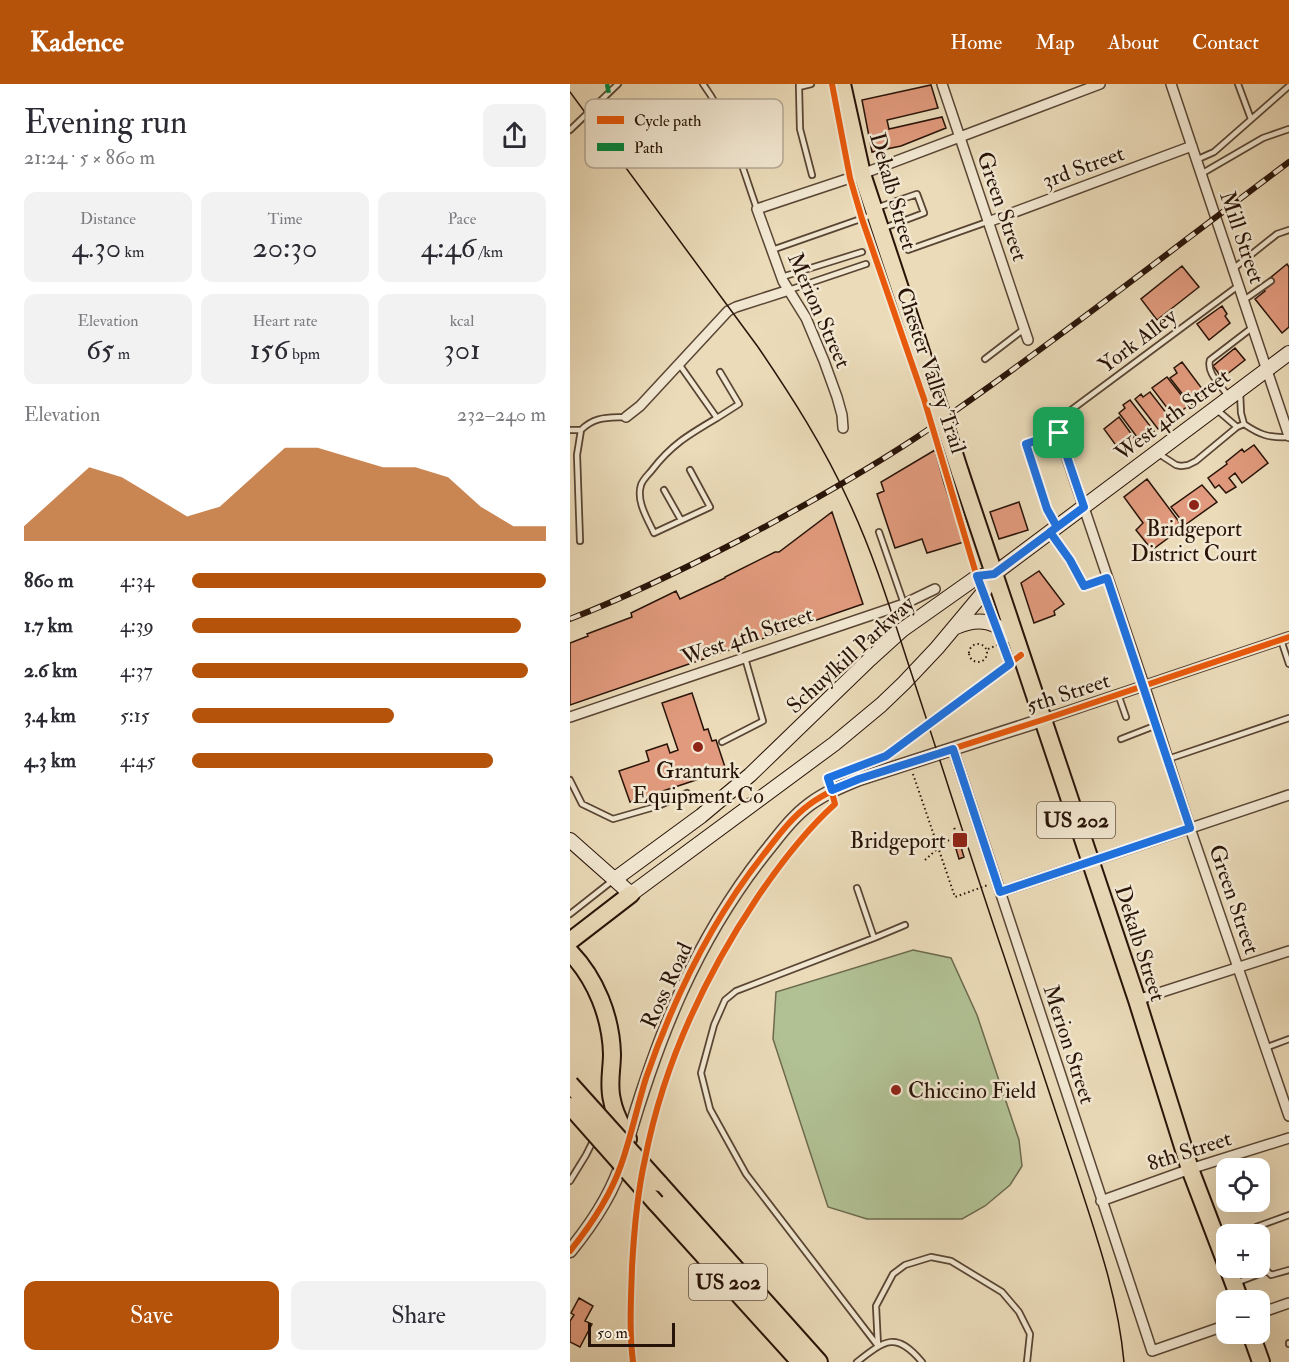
<!DOCTYPE html>
<meta charset="utf-8">
<style>
:root{--surface:#fff;--page:#f2f2f3;--text:#2b2b33;--muted:#7c7c81;--accent:#b45309}
body{margin:0;font-family:"IM FELL Double Pica",serif;background:var(--page);color:var(--text);height:100vh;display:flex;flex-direction:column;font-size:22px;white-space:nowrap}
*{box-sizing:border-box;margin:0}
p{font-size:20px;color:var(--muted)}
.icon{flex:none;width:33px;height:33px;fill:none;stroke:currentColor;stroke-width:2;stroke-linecap:round;stroke-linejoin:round}
.map{position:relative;flex:1;overflow:hidden}
.drawer{display:flex;flex-direction:column;background:var(--surface);width:570px}
.drawer>*{flex:none}
.tools{position:absolute;left:646px;top:1074px;display:grid;gap:12px}
.tools a{display:grid;place-items:center;width:54px;height:54px;border-radius:12px;background:var(--surface);box-shadow:0 6px 24px #0002;font-size:30px}
.scale{position:absolute;left:18px;bottom:15px;width:87px;box-sizing:border-box;padding-left:6px;border:3px solid #281308;border-top:0;font-size:16px;line-height:21px;white-space:nowrap;color:#281308;-webkit-text-stroke:4px #f2e8d2;paint-order:stroke}
.pin{position:absolute;display:grid;place-items:center;width:51px;height:51px;color:#fff;margin:-26px;border-radius:12px;box-shadow:0 3px 9px #0006}
.round{display:grid;place-items:center;flex:none;width:63px;height:63px;border-radius:12px;background:var(--page)}
.head{display:flex;align-items:center;justify-content:space-between;height:102px;padding:0 24px}
h1{font-size:33px;font-weight:600;line-height:45px}
.metrics{display:grid;grid-template-columns:repeat(3,1fr);gap:9px;height:102px;padding:6px 24px}
.metrics div{display:grid;align-content:center;border-radius:12px;background:var(--page);text-align:center}
.metrics b{font-size:30px;font-weight:600}
.metrics small{font-size:16px;font-weight:400}
.metrics p{font-size:16px}
.chart{height:168px;padding:12px 24px}
.chart p{display:flex;justify-content:space-between}
.chart svg{width:100%;height:108px;margin-top:6px;fill:var(--accent);opacity:.7}
.action{display:flex;gap:12px;margin-top:auto;padding:12px 24px}
.action a{flex:1;height:69px;border-radius:12px;background:var(--accent);color:#fff;font-size:24px;font-weight:600;line-height:69px;text-align:center}
.action a+a{background:var(--page);color:var(--text)}
ul{padding:0 24px;list-style:none;font-size:20px}
li{display:grid;grid-template-columns:96px 72px 1fr;align-items:center;height:45px}
li i{height:15px;border-radius:8px;background:var(--accent)}
header{display:flex;align-items:center;gap:36px;box-sizing:border-box;height:84px;padding:0 30px;background:var(--accent);color:#fff}
header strong{font-size:28px}
nav{display:flex;gap:33px;margin-inline-start:auto;font-size:21px}
main{display:flex;flex:1;min-height:0}
.map>svg:first-child{display:block}
.green{fill:#b1c194;stroke:#6c6a4e;stroke-width:1.5}
.building{fill:#e19a7d;stroke:#281308;stroke-width:1.5}
.lines{fill:none;stroke-linecap:round;stroke-linejoin:round}
.service-casing{stroke:#594534;stroke-width:8}
.minor-casing{stroke:#594534;stroke-width:12}
.tertiary-casing{stroke:#594534;stroke-width:15}
.secondary-casing{stroke:#281308;stroke-width:16}
.trunk-casing{stroke:#281308;stroke-width:20}
.path{stroke:#281308;stroke-width:2;stroke-dasharray:1.5 3;stroke-linecap:butt}
.service{stroke:#f2e8d2;stroke-width:4.5}
.minor{stroke:#f2e8d2;stroke-width:9}
.tertiary{stroke:#f2e8d2;stroke-width:12}
.secondary{stroke:#f2e8d2;stroke-width:14}
.trunk{stroke:#ebdbb9;stroke-width:16}
.tram{stroke:#281308;stroke-width:1.5}
.rail-casing{stroke:#281308;stroke-width:6}
.rail{stroke:#f2e8d2;stroke-width:4;stroke-dasharray:11;stroke-linecap:butt}
.trunk-bridge-casing{stroke:#281308;stroke-width:20;stroke-linecap:butt}
.trunk-bridge{stroke:#ebdbb9;stroke-width:16}
.quiet{stroke:#00873e;stroke-width:4.5;stroke-dasharray:9 4.5;stroke-linecap:butt}
.cycleway-casing{stroke:#f2e8d2;stroke-width:10}
.cycleway{stroke:#e8590c;stroke-width:6}
.route-casing{stroke:#fff;stroke-width:12}
.route{stroke:#1a73e8;stroke-width:8}
.poi-dot{fill:#8f2418;stroke:#f2e8d2;stroke-width:2}
.labels{text-anchor:middle;stroke-width:5;stroke-linejoin:round;paint-order:stroke}
.shield{fill:#f2e8d2;stroke:#655345;stroke-width:1.5}
.shield-label{font-size:21px;font-weight:bold;fill:#281308}
.street-label{font-size:22px;fill:#281308;stroke:#f2e8d2}
.poi-label{font-size:22px;fill:#281308;stroke:#f2e8d2}
.key{fill:#f2e8d2;stroke:#b5a895;stroke-width:1.5}
.key-label{font-size:16px;fill:#281308}
</style>
<header>
<strong>Kadence</strong>
<nav><a>Home</a><a>Map</a><a>About</a><a>Contact</a></nav>
</header>
<main>
<section class="drawer">
<div class="head"><div><h1>Evening run</h1><p>21:24 · 5 × 860 m</p></div><a class="round"><svg class="icon" aria-label="share" viewBox="0 0 24 24"><path d="M12 15V3M7 8l5-5 5 5M5 13v7h14v-7"/></svg></a></div>
<div class="metrics">
<div><p>Distance</p><b>4.30<small> km</small></b></div>
<div><p>Time</p><b>20:30</b></div>
<div><p>Pace</p><b>4:46<small> /km</small></b></div>
</div>
<div class="metrics">
<div><p>Elevation</p><b>65<small> m</small></b></div>
<div><p>Heart rate</p><b>156<small> bpm</small></b></div>
<div><p>kcal</p><b>301</b></div>
</div>
<div class="chart"><p><span>Elevation</span>232–240 m</p>
<svg viewBox="0 0 160 44" preserveAspectRatio="none"><path d="M0 44V38L10 26L20 14L30 18L40 26L50 34L60 30L70 18L80 6L90 6L100 10L110 14L120 14L130 18L140 30L150 38L160 38V44z"/></svg>
</div>
<ul>
<li><b>860 m</b>4:34<i style="width:100%"></i></li>
<li><b>1.7 km</b>4:39<i style="width:93%"></i></li>
<li><b>2.6 km</b>4:37<i style="width:95%"></i></li>
<li><b>3.4 km</b>5:15<i style="width:57%"></i></li>
<li><b>4.3 km</b>4:45<i style="width:85%"></i></li>
</ul>
<div class="action"><a>Save</a><a>Share</a></div>
</section>
<div class="map">
<svg width="719" height="1278" viewBox="0 0 719 1278">
<rect width="100%" height="100%" fill="#ebdbb9"/>
<filter id="stains"><feTurbulence type="fractalNoise" baseFrequency=".00333" numOctaves="4"/><feColorMatrix values="0 0 0 0 .2 0 0 0 0 .09 0 0 0 0 .02 0 0 0 .5 -.17"/></filter>
<radialGradient id="worn" r=".72"><stop offset=".6" stop-color="#630" stop-opacity="0"/><stop offset="1" stop-color="#630" stop-opacity=".3"/></radialGradient>
<path class="green" d="M343,866L381,874L407,931L449,1056L452,1082L440,1101L415,1122L392,1135H297L258,1123L203,955L206,908Z"/>
<path class="building" d="M361,1L368,24L317,36L319,45L372,33L376,44L331,62L302,68L292,16Z
M717,180L719,183V243L712,249L685,215L695,207L693,204L702,197L700,194Z
M612,182L629,203L587,236L571,215Z
M652,222L657,230L655,232L660,239L639,256L627,240Z
M665,264L675,276L652,294L643,282Z
M612,278L636,310L621,321L600,294L607,289L604,284Z
M597,293L619,321L604,333L582,304Z
M580,308L601,335L588,345L565,315L571,310L573,313Z
M560,316L584,347L570,357L549,329L555,324L553,321Z
M549,333L568,359L553,371L534,345Z
M684,361L698,379L672,399L665,389L659,394L666,403L656,409L649,401L645,404L638,394L657,380L656,378L672,365L674,368Z
M365,366L374,399L394,458L357,469L352,455L325,464L307,410L314,407L311,398Z
M577,395L613,443L582,466L566,446L573,439L554,413Z
M632,401L647,418L615,441L601,423Z
M449,418L458,446L429,455L420,428Z
M262,428L293,520L0,621V559L18,552L17,550L62,533L61,529L106,507L110,515L155,494V493L205,468H209Z
M469,487L494,520L484,527L485,531L464,539L451,499Z
M122,609L134,646L138,645L142,657L146,656L156,686L60,718L49,687L79,677L76,667L97,660L100,669L108,666L92,619Z
M391,763L394,773L389,775L386,765Z
M9,1214L23,1222L15,1237L22,1240L10,1263L0,1258V1237L4,1231L1,1229Z"/>
<g class="lines">
<g class="service-casing">
<path id="service" d="M133,0C160,37 172,83 187,125
M229,0V3L241,0
M668,0L681,35
M229,3L230,45L242,91
M0,46L48,0
M626,76L644,68L719,2
M631,90L693,54L719,45
M306,124L347,110L354,129L314,144
M202,166L302,131
M338,166L417,138
M663,185L707,150L719,146
M212,193L292,168
M219,206L296,180
M674,216L701,197
M415,275L454,245
M109,280L147,334L169,320L150,288
M670,308L671,329L674,340C690,351 699,354 719,353
M658,312C651,301 636,289 640,276L683,243
M646,325L667,343
M485,338L668,202
M0,346H11
M11,346C25,332 38,334 56,333
M589,370L606,381L611,382L618,381L626,377L667,343L674,340
M120,386L140,423L84,449C77,434 66,417 71,401C73,395 79,390 82,386C102,360 120,350 147,334
M94,406L111,436
M486,440L477,425L456,360L489,349
M309,448L334,520
M482,450L500,476L514,502L537,494
M10,457L7,371L11,346
M711,556L719,580
M548,610L556,633
M551,655L587,641
M152,658L193,637L175,574
M598,675L719,634
M0,696L12,720L43,735L88,722L117,709
M287,804L304,854L166,907L155,916L144,941L131,989L140,1025L176,1090L308,1262
M0,830L42,797
M304,854L335,841
M695,964L719,955
M0,1097L16,1071L24,1055
M685,1150L686,1143L719,1131
M690,1166L697,1187L701,1191L719,1186
M666,1199L697,1187
M719,1259V1260
M308,1262L306,1222L323,1190L335,1181L361,1173L381,1177L432,1208L449,1228L460,1250L457,1278
M287,1278C315,1256 326,1247 352,1278"/>
</g>
<g class="minor-casing">
<path id="minor" d="M372,0L458,256
M601,0L719,352
M418,138L622,62
M56,333L70,322L158,227L166,223L219,206
M485,338L577,610L620,744L719,1032
M273,344L272,331L267,313L254,277L236,234L213,197L187,125L292,90L530,0
M0,633L334,520L365,505
M472,636L719,553
M383,665L582,1267L657,1241
M430,808L719,711
M567,916L719,867
M531,1117L620,1085L719,1054
M690,1229L719,1219"/>
</g>
<g class="tertiary-casing">
<path id="tertiary" d="M57,1058C88,952 125,858 194,770C208,753 222,733 240,720C255,709 272,702 289,695L472,636
M0,1167C22,1140 43,1109 53,1075"/>
</g>
<g class="secondary-casing">
<path id="secondary" d="M386,543C411,532 425,538 446,555
M0,756L61,810L264,660L311,621L334,599L367,564L413,509L424,490L719,269
M45,795L131,732L180,691L300,575L332,546L407,493L424,490"/>
</g>
<g class="trunk-casing">
<path id="trunk" d="M272,0L292,90L364,307
M390,388L567,916L620,1085L657,1182
M0,857L61,810
M0,868C26,895 41,933 42,970C42,985 38,1001 42,1016C44,1030 52,1042 58,1055
M89,1099L249,1278
M86,1119L230,1278
M658,1184L670,1216
M681,1250L691,1278"/>
</g>
<path class="path" d="M399 569a9 9 0 1 1 18 0a9 9 0 1 1-18 0Z
M418,565L432,559
M343,690L385,813L418,801
M355,776L366,766L367,761L387,753L384,743H385"/>
<use href="#service" class="service"/>
<use href="#minor" class="minor"/>
<use href="#tertiary" class="tertiary"/>
<use href="#secondary" class="secondary"/>
<use href="#trunk" class="trunk"/>
<path class="tram" d="M0,8L188,263C222,313 254,363 279,418C304,471 321,527 339,582C371,678 401,775 434,872C458,944 482,1016 506,1089C526,1151 548,1212 554,1278"/>
<g class="rail-casing">
<path id="rail" d="M0,535C59,512 116,484 172,455C236,421 300,385 359,345C482,260 600,167 719,78"/>
</g>
<use href="#rail" class="rail"/>
<g class="trunk-bridge-casing">
<path id="trunk-bridge" d="M364,307L390,388
M0,1000L89,1099
M0,1022L86,1119"/>
</g>
<use href="#trunk-bridge" class="trunk-bridge"/>
<path class="quiet" d="M37,0L39,10"/>
<g class="cycleway-casing">
<path id="cycleway" d="M262,0L280,94L292,135L354,315L407,493L440,580
M0,1167C21,1141 40,1113 51,1081C61,1053 67,1023 76,994C104,913 141,837 194,770C208,752 222,733 240,720C255,709 272,702 289,695L472,636L719,553
M63,1278C59,1246 61,1215 62,1183C64,1147 67,1110 75,1075C93,982 135,892 187,814C210,780 234,748 265,720L258,694L316,672L451,571"/>
</g>
<use href="#cycleway" class="cycleway"/>
</g>
<g class="lines">
<g class="route-casing">
<path id="route" d="M489,349L514,423L424,490L407,492L440,580L316,672L258,694L262,706L289,695L383,665L430,808L620,744L537,494L514,502L500,476L480,448L487,443L477,425L456,360L489,349"/>
</g>
<use href="#route" class="route"/>
</g>
<g class="poi-dot">
<circle cx="624" cy="421" r="6"/>
<circle cx="128" cy="663" r="6"/>
<rect x="382" y="748" width="16" height="16" rx="3"/>
<circle cx="326" cy="1006" r="6"/>
</g>
<g class="labels">
<g class="shield">
<rect x="467" y="718" width="78" height="36" rx="4.5"/>
<rect x="119" y="1180" width="78" height="36" rx="4.5"/>
</g>
<g class="shield-label">
<text x="506" y="743">US 202</text>
<text x="158" y="1205">US 202</text>
</g>
<g class="street-label">
<text transform="translate(513 82) rotate(-20)" y="8">3rd Street</text>
<text transform="translate(324 107) rotate(74)" y="8">Dekalb Street</text>
<text transform="translate(433 122) rotate(71)" y="8">Green Street</text>
<text transform="translate(673 153) rotate(71)" y="8">Mill Street</text>
<text transform="translate(250 226) rotate(66)" y="8">Merion Street</text>
<text transform="translate(567 256) rotate(-37)" y="8">York Alley</text>
<text transform="translate(362 286) rotate(71)" y="8">Chester Valley Trail</text>
<text transform="translate(602 330) rotate(-37)" y="8">West 4th Street</text>
<text transform="translate(177 551) rotate(-19)" y="8">West 4th Street</text>
<text transform="translate(280 570) rotate(-42)" y="8">Schuylkill Parkway</text>
<text transform="translate(498 608) rotate(-18)" y="8">5th Street</text>
<text transform="translate(665 815) rotate(71)" y="8">Green Street</text>
<text transform="translate(571 859) rotate(72)" y="8">Dekalb Street</text>
<text transform="translate(96 901) rotate(-65)" y="8">Ross Road</text>
<text transform="translate(500 960) rotate(72)" y="8">Merion Street</text>
<text transform="translate(619 1066) rotate(-18)" y="8">8th Street</text>
</g>
<g class="poi-label">
<text x="624" y="452">Bridgeport<tspan x="624" dy="25">District Court</tspan></text>
<text x="128" y="694">Granturk<tspan x="128" dy="25">Equipment Co</tspan></text>
<text x="376" y="764" text-anchor="end">Bridgeport</text>
<text x="338" y="1014" text-anchor="start">Chiccino Field</text>
</g>
</g>
<rect x="15" y="15" width="198" height="69" rx="9" class="key"/>
<rect x="27" y="32" width="27" height="8" fill="#e8590c"/>
<rect x="27" y="59" width="27" height="8" fill="#00873e"/>
<g class="key-label">
<text x="64" y="42">Cycle path</text>
<text x="64" y="69">Path</text>
</g>
<rect width="100%" height="100%" filter="url(#stains)"/>
<rect width="100%" height="100%" fill="url(#worn)"/>
</svg>
<div class="tools">
<a><svg class="icon" aria-label="locate" viewBox="0 0 24 24"><circle cx="12" cy="12" r="6"/><path d="M12 2v4M12 18v4M2 12h4M18 12h4"/></svg></a>
<a>+</a>
<a>−</a>
</div>
<div class="scale">50 m</div>
<div class="pin" style="left:489px;top:349px;background:#1e9e55"><svg class="icon" aria-label="arrive" viewBox="0 0 24 24"><path d="M6 21V4h12l-3 4 3 4H6"/></svg></div>
</div>
</main>
